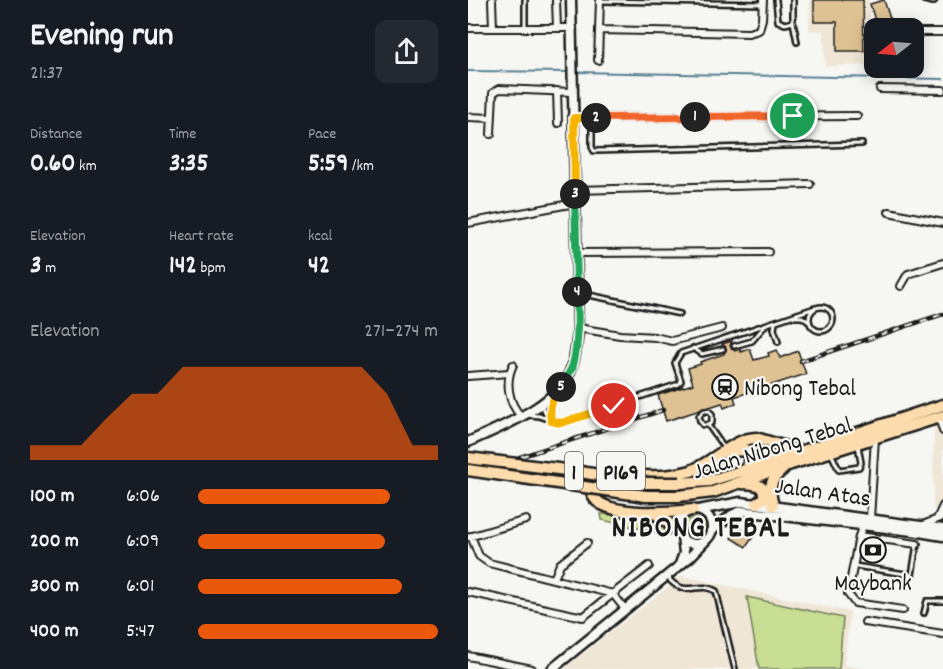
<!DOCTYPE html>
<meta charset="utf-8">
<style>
:root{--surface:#171b24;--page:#242831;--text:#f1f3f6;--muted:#9ea1a6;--accent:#ea580c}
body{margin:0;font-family:Dekko,sans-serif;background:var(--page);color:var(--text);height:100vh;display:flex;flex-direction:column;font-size:22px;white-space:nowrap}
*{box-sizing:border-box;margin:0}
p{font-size:20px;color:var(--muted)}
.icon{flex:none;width:33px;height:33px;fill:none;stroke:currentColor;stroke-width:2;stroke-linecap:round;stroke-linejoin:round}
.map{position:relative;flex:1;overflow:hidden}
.panel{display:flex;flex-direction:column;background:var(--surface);width:468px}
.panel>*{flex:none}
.needle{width:39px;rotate:253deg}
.buttons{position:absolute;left:396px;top:18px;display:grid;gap:12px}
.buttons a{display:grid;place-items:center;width:60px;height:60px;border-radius:12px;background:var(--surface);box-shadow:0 3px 15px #0003;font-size:30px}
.pin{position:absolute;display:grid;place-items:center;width:51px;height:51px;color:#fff;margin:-26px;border:3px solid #fff;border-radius:50%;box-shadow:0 2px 6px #0007}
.km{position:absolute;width:30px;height:30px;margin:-15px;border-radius:50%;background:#222;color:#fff;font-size:16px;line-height:30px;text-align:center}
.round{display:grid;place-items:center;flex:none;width:63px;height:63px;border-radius:12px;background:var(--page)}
.headline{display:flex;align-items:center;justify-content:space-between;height:102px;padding:0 30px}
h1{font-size:33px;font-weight:700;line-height:45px}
.metrics{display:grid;grid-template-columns:repeat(3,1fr);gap:9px;height:102px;padding:6px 30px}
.metrics div{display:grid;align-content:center}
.metrics b{font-size:26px;font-weight:700}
.metrics small{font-size:16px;font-weight:400}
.metrics p{font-size:16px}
.chart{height:168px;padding:12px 30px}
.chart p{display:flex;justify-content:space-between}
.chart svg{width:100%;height:108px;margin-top:6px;fill:var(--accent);opacity:.7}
ul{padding:0 30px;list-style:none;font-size:20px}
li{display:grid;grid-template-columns:96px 72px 1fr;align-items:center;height:45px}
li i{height:15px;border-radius:8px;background:var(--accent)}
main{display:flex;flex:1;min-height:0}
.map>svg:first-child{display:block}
.built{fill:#efe6d6}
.green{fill:#c7de93;stroke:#727d58;stroke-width:1.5}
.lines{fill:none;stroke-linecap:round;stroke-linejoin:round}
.stream{stroke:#578092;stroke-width:2}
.building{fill:#dfc293;stroke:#1c1c1c;stroke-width:1.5}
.lane-casing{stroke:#1c1c1c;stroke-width:8}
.street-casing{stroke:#1c1c1c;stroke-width:10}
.secondary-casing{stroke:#1c1c1c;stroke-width:13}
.highway-casing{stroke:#1c1c1c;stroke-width:15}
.lane{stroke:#f6f6f2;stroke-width:3}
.street{stroke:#f6f6f2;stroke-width:6}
.secondary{stroke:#f6f6f2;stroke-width:8}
.highway{stroke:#fcdcac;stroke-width:10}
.rail-casing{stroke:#1c1c1c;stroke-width:4.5}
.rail{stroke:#f6f6f2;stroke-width:2;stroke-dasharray:7;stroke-linecap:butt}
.highway-bridge-casing{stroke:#1c1c1c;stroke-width:15;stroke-linecap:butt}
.highway-bridge{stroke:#fcdcac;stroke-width:10}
.split-1-casing{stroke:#fff;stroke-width:12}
.split-2-casing{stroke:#fff;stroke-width:12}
.split-3-casing{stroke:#fff;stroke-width:12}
.split-4-casing{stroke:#fff;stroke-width:12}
.split-5-casing{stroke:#fff;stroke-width:12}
.split-6-casing{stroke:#fff;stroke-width:12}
.split-1{stroke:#f0652b;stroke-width:8}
.split-2{stroke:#f0652b;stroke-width:8}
.split-3{stroke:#f5b400;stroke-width:8}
.split-4{stroke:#22a559;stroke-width:8}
.split-5{stroke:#22a559;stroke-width:8}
.split-6{stroke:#f5b400;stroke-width:8}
.labels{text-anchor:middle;stroke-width:4.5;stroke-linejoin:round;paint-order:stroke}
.shield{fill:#f6f6f2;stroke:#5d5d5c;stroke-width:1.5}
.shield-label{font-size:22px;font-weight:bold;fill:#1c1c1c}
.poi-label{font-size:24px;fill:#1c1c1c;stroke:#f6f6f2;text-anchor:start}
.street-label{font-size:24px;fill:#1c1c1c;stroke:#f6f6f2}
.district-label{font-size:30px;font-weight:bold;letter-spacing:1.5px;fill:#1c1c1c;stroke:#f6f6f2}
</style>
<main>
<section class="panel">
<div class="headline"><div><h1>Evening run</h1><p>21:37</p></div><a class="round"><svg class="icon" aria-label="share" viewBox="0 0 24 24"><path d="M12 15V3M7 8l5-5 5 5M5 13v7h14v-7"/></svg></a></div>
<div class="metrics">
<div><p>Distance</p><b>0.60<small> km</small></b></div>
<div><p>Time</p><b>3:35</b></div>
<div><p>Pace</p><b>5:59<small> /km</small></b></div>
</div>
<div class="metrics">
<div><p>Elevation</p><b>3<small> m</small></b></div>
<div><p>Heart rate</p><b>142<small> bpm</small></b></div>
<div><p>kcal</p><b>42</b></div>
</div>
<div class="chart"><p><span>Elevation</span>271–274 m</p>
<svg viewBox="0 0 160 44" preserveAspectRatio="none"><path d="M0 44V38L10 38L20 38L30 27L40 17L50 17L60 6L70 6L80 6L90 6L100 6L110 6L120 6L130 6L140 17L150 38L160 38V44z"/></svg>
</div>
<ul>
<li><b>100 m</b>6:06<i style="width:80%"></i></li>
<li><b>200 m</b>6:09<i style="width:78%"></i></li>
<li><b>300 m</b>6:01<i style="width:85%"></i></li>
<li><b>400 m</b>5:47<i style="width:100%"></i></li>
</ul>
</section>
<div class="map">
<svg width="475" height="669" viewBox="0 0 475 669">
<rect width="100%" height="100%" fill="#f6f6f2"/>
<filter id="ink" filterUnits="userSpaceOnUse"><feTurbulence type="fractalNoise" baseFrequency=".0167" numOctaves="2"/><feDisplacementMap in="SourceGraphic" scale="12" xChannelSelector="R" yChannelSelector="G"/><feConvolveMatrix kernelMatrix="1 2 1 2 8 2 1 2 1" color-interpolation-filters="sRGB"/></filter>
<g filter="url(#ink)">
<path class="built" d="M342,0H401L405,65L357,66L356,31H341Z
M475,424V517L465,507L466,427Z
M214,576L382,612L376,665L401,669H95Z"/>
<path class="green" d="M133,514L162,516L191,523L200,535L134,520Z
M229,518L239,522L235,534L231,537L225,538C219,533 215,527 218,520Z
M279,597L375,618L371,669H291Z"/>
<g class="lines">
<path class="stream" d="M0,71L102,72
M108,72L475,79"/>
</g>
<path class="building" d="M346,0H395L396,51H369V22H346Z
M416,0L423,22L409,27L402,4Z
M264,341L262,346L264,349L267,351L272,349L273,352L282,349L286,360L301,356L300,353L309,350L312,358L330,351L338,374L266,397L268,403L256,408L254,403L198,421L190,395L225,384L220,368L233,364L232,362L256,354L258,348L254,344Z
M270,527L285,537L278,547L263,538Z"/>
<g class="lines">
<g class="lane-casing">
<path id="lane" d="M57,0V26
M308,0L310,21L317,24L325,22
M325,0V22L329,42
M456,0L465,2L467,0
M133,1L295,4
M124,119V147L126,151H128L394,144
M111,285H115L118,294L121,295L212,314
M341 319a12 12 0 1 1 24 0a12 12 0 1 1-24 0Z
M326,317H334L341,322
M307,323L306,329L310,342
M266,346L284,341L296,327
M225,348L234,354L255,349
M73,406L83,420
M61,415L71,416L93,423L211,384L213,381L207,363L213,353L347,308
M83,421L81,410L86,397
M240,425L244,422V414L241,411H236L231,416L232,421L235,425H240L256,448
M363,453L371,470L391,467L393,463L390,445
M387,566L444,575L449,544
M199,577C218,600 230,580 248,591L267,669
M456,613L459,601H475"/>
</g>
<g class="street-casing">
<path id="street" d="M24,0L25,28
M88,0L89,28
M0,28H105
M131,30L281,33L291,30L294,19L295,0
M446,36L454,32H475
M130,60L132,0
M412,89L475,90
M89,91L90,123
M0,117L24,118
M106,118L389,116
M23,134L25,93L31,89L104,92
M107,190L342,184
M421,212L475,223
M0,223L107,203
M108,253L300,252
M433,286L440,274L475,263
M110,328L152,335L187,337L204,341L254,328
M45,365C37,381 40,403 53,416
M0,376L41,373
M471,417L475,431
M402,519L407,438
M469,519L475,506
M395,525L391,536L380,594L387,603L435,610
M455,525L475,517
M3,536L11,556L21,563L145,594L157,609
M391,536L449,544
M1,537L58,520
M86,579L92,564L119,543
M0,592L115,617L181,566
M397,622L475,634
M0,656L64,669"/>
</g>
<g class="secondary-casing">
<path id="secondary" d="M0,442C33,427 93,404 104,366C108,356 108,344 110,333L103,0
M230,510L273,502L475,529
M210 527a17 17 0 1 1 34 0a17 17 0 1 1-34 0Z
M243,531L264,515L273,511L445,531L475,536
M212,564L216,553L214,537
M84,669L222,557L238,540"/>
</g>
<g class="highway-casing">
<path id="highway" d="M261,451L278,450L282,454L280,469
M212,483L241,481L280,469L475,405
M274,483C285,484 298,483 296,498L289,503
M210,496L245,492L323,464L475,416
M305,505C300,490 302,479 315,469
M225,510C205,512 124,519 124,490C124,484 127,477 132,474C145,465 163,475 177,476C192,477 208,475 223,471C244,463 267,438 288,438L334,452
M185,512L197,520L212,533"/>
</g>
<use href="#lane" class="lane"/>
<use href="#street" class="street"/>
<use href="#secondary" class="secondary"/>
<use href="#highway" class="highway"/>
<g class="rail-casing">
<path id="rail" d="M333,361L475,314
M0,474L195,410"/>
</g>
<use href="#rail" class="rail"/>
<g class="highway-bridge-casing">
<path id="highway-bridge" d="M0,458L106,471L179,483H212
M0,470L178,496H210"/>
</g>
<use href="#highway-bridge" class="highway-bridge"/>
</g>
</g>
<g class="lines" filter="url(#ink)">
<g class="split-1-casing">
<path id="split-1" d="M227,117L325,116"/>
</g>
<g class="split-2-casing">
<path id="split-2" d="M128,118L227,117"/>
</g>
<g class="split-3-casing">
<path id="split-3" d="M107,194L106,118H128"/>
</g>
<g class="split-4-casing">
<path id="split-4" d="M107,194L109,292"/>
</g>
<g class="split-5-casing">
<path id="split-5" d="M93,387C97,380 102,373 105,365C111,342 110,316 109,292"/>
</g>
<g class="split-6-casing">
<path id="split-6" d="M93,387C84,398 81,407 83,421L93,423L146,406"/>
</g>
<use href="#split-1" class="split-1"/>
<use href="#split-2" class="split-2"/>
<use href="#split-3" class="split-3"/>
<use href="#split-4" class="split-4"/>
<use href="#split-5" class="split-5"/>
<use href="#split-6" class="split-6"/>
</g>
<defs>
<g id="station-ring" transform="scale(1.35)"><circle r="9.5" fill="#f6f6f2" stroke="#1c1c1c" stroke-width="1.5"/><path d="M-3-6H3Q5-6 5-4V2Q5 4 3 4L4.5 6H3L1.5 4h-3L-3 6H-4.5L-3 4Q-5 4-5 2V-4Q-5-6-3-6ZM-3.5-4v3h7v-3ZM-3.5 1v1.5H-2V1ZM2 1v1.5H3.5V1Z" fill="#1c1c1c"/></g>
<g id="bank-ring" transform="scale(1.35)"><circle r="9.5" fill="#f6f6f2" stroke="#1c1c1c" stroke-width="1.5"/><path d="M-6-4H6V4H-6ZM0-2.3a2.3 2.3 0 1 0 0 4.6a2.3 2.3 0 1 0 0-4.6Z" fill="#1c1c1c"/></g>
</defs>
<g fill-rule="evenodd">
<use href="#station-ring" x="257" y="387"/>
<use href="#bank-ring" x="405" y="550"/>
</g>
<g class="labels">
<g class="shield">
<rect x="97" y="452" width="18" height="38" rx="4.5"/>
<rect x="129" y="452" width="48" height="38" rx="4.5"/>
</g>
<g class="shield-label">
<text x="106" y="479">1</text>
<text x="153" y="479">P169</text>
</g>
<g class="poi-label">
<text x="276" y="395">Nibong Tebal</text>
<text x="405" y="590" text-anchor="middle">Maybank</text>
</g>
<g class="street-label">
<text transform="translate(304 447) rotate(-17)" y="8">Jalan Nibong Tebal</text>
<text transform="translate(355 491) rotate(8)" y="8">Jalan Atas</text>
</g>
<g class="district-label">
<text x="233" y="536">NIBONG TEBAL</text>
</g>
</g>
</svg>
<div class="buttons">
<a><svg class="needle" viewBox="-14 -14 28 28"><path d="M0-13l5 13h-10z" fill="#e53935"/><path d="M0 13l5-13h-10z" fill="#9ea1a6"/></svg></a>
</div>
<div class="pin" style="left:325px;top:116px;background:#1e9e55"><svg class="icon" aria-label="arrive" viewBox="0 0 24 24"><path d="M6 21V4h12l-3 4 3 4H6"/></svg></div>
<div class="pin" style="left:146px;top:406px;background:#d93025"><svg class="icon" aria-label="check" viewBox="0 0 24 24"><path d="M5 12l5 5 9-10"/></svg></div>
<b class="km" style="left:227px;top:117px">1</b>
<b class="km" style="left:128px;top:118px">2</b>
<b class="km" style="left:107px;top:194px">3</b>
<b class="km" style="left:109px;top:292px">4</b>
<b class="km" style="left:93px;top:387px">5</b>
</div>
</main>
